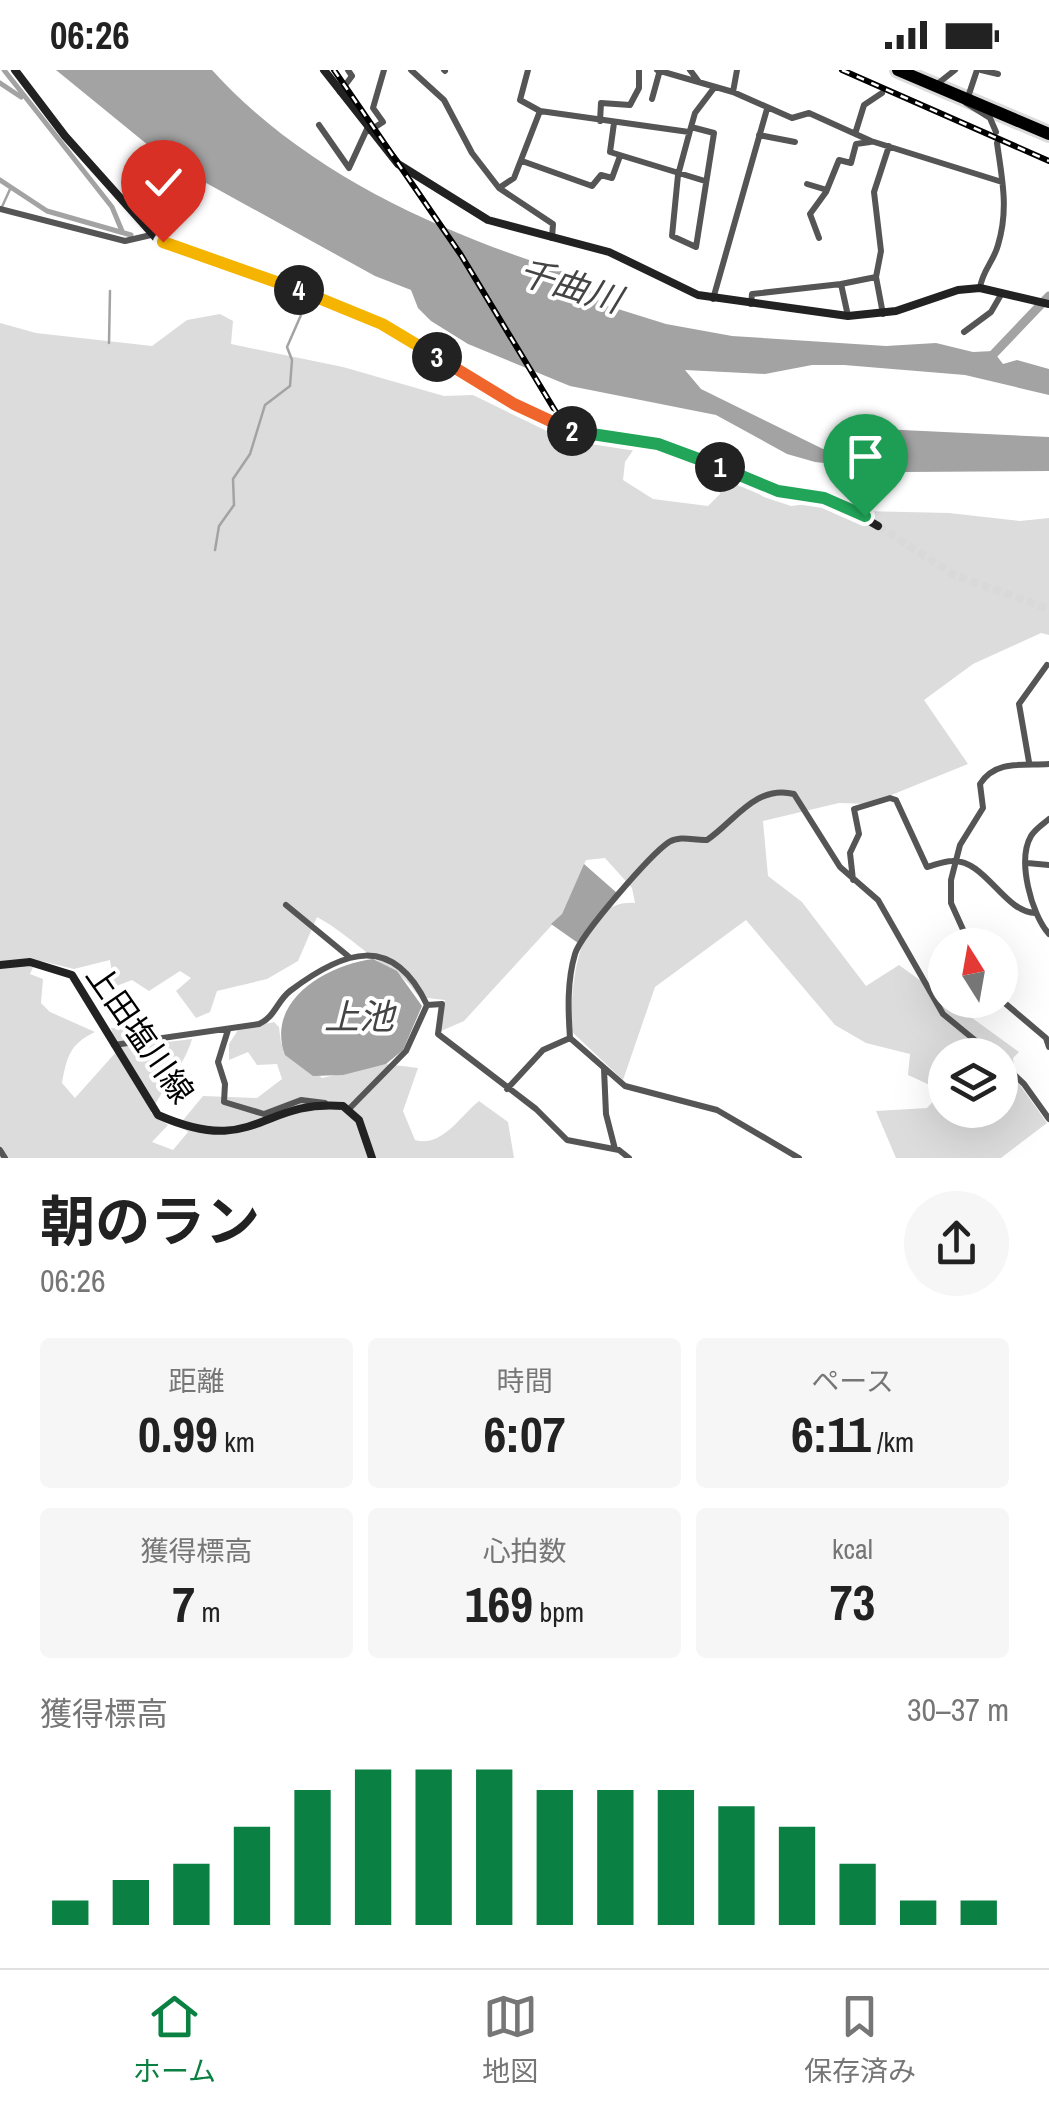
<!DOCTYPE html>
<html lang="ja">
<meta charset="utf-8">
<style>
:root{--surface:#fff;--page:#f6f6f6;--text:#222;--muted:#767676;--line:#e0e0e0;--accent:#0b8043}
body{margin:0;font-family:"Archivo Narrow","Noto Sans JP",sans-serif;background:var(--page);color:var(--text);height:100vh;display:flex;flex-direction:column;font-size:38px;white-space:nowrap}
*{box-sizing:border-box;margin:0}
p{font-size:32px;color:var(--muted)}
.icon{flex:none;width:55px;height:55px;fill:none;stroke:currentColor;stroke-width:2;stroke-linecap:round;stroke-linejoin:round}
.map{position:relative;height:1088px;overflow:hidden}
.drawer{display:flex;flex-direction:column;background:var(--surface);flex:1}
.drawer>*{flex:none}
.needle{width:65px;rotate:349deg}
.buttons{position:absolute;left:928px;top:858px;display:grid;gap:20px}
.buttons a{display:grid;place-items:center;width:90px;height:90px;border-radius:50%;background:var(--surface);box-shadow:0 10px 40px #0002;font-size:50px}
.pin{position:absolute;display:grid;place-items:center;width:85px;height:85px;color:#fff;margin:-102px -42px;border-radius:50% 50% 50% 0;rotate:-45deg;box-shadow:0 0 10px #0007}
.pin .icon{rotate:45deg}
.km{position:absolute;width:50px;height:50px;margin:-25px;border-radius:50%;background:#222;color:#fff;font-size:28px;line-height:50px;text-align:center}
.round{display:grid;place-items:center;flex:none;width:105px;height:105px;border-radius:52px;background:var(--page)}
.summary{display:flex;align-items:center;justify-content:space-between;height:170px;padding:0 40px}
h1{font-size:55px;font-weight:700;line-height:75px}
.metrics{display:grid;grid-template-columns:repeat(3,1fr);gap:15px;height:170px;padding:10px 40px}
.metrics div{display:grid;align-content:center;border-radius:10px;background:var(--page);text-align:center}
.metrics b{font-size:50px;font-weight:700}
.metrics small{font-size:28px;font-weight:400}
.metrics p{font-size:28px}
.chart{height:280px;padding:20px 40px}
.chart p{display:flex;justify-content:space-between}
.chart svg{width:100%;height:180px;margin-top:10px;stroke:var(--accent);stroke-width:6}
.status{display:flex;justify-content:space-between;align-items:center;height:70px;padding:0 50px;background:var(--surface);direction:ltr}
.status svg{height:28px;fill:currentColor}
.dock{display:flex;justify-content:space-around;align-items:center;height:140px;border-top:2px solid var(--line);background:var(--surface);font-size:28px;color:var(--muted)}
.dock a{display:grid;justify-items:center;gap:5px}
.dock .active{color:var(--accent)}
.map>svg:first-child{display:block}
.green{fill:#dcdcdc;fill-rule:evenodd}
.water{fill:#a3a3a3}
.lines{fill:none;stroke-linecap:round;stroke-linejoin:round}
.stream{stroke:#a3a3a3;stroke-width:2.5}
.canal{stroke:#a3a3a3;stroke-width:5}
.river{stroke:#a3a3a3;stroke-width:9}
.secondary-tunnel{stroke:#d9d9d9;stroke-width:8;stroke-dasharray:8 4;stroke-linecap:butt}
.highway-casing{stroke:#dbdbdb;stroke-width:18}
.street{stroke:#555;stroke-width:6}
.secondary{stroke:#222;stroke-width:8}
.highway{stroke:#000;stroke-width:12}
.rail-casing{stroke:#000;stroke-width:6}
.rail{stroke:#fff;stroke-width:2.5;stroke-dasharray:8;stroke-linecap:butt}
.secondary-bridge{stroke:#222;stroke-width:8}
.split-1-casing{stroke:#fff;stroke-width:20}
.split-2-casing{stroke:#fff;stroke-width:20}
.split-3-casing{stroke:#fff;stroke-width:20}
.split-4-casing{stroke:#fff;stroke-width:20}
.split-5-casing{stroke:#fff;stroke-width:20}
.split-1{stroke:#22a559;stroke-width:12}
.split-2{stroke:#22a559;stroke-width:12}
.split-3{stroke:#f0652b;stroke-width:12}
.split-4{stroke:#f5b400;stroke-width:12}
.split-5{stroke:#f5b400;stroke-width:12}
.labels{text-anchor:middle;stroke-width:8;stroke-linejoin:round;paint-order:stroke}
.street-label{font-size:32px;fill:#000;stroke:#fff}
.water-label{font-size:35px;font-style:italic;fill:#444;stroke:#fff}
</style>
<div class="status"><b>06:26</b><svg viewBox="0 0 49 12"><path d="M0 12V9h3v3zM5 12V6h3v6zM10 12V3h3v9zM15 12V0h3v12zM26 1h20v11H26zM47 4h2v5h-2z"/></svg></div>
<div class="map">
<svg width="1049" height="1088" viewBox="0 0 1049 1088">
<rect width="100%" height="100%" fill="#fff"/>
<path class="green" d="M220,244L233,251L231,274L343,297L444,326L473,325L561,368L568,381L590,378L593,369L638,373L625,392L623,410L653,429L708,436L720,424L714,398L764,427L791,436L828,431L862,441L949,443L1020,451L1049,448V565L1041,563L973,594L924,630L968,694L869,734L839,733L763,751L768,806L802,832L866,916L899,895L1019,982L1013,988L1015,1008L1047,1053L1001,1088H896L876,1041L927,1038L943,1021L908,1005L910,984L866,973L835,955L746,850L655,917L623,1010L571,961C571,919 576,829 635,833L632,818L605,788L586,790L562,844L464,951L441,961L445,930L419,927C399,898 391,903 370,885C352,871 337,858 317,847L298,891L267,909L217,921L210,942L196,948L176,921L191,908L180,901L149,921L132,910L114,917L110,890L74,899L41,891L0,893V253L36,263L152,276L187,250ZM945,985H1000V1040H945Z
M34,895L30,904L43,909L41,933L50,942L95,962C70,974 67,986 62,1013L75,1028L117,981L111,958L152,959L159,973L192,969C184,997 163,1016 151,1043L168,1055L152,1072L173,1080L188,1062L179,1055L203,1026L257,1028L282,1009L277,994L257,995L248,982L229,990V974L238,960L274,952L279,957L281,973L322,1008L386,994L418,998L403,1041L415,1070C442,1078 460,1046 479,1031L508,1052L514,1088H0V896Z"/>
<path class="water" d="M56,0H212C307,105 445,165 578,206L602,234L666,254L732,266L886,276L936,273L973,282L993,281L1003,294L1017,290L1049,299V325L965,305L844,295H812L765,304L685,300L701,319L823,379L834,380L881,359L1049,367V401L905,402L815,392L787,384L716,345L570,316L468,274L431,251L418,238L411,220L375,206L170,93Z
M584,794L617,823L578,873L551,854L562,844Z
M373,889L397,901L422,936L403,980L386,994L343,1005L313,1006L285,985C265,931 326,895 373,889Z"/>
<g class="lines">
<path class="stream" d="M1,139L11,117
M109,273L110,221
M215,480L219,456L234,435L233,409L250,384L265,335L290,316L292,290L287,277L308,229"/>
<path class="canal" d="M4,0L112,137L122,161
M0,13L21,27
M0,110L47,141L131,165"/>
<path class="river" d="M986,292L1049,226"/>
<path class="secondary-tunnel" d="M878,456L954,505L1049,539"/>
<g class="highway-casing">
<path id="highway" d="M898,0L1049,64"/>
</g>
<path class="street" d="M411,0L444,30L472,83L499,118L553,154L552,168
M444,0L445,1
M657,0L733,22L792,48L809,43L871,71L1002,112
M690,0L699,12
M977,0L966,33L990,48L996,62
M981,0L998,4
M936,15L955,0
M340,22L352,6L348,0
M733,22L737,0
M652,29L660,0
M540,41L689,62
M600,51L601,33L630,35L639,18V0
M614,53L610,82L705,111
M319,55L349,98L367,59
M691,57L714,63L696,177L672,166L678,105Z
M691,57L695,43L714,18
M369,61L383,52L373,38L384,0
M855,64L864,35L882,23
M759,65L795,72
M522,91L592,116L601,105L612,108L620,86
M807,114L827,120
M499,118L514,108L540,41L520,30L528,0
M0,139L125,171L151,165
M819,168L810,144L826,122L839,90L851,93L856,74L870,72
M876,207L881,181L874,122L889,76
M841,214L876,207L883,244
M980,218C982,201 994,191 998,175C1009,139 1002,109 997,73
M713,229L767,39
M751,234L752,224L841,214L848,246
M964,262L991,242L1002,223
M1029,692L1019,634L1047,595
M1049,749C1043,754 1035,759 1031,766C1017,790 1031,844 1049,864
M1027,793L1049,795
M853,810L850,783L859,764L854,739L890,728L896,730L927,797C935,795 944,791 952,791C985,789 1004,842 1035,843
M286,835L348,886
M970,875L951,833V810L960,775L983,738L980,714C996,689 1025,696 1049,694
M1000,929L1046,968L1049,977
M427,935L442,934L438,964L536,1039L567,1070L619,1080L629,1088
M228,960L218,992L225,1014L224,1032L264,1044L301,1030L325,1033
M114,975L259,954C275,947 277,931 290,921C344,880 393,863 427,935
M1000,991L1024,1014L1049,1049
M604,999L606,1044L615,1079
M507,1019L543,980L570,968
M349,1039L406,981L427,935
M0,1080L5,1088
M799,1088L717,1040L625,1016L570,968C568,940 567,911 575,884C581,864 651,784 669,772C681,765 695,771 707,770C734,752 756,714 794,724L840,797L878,830L943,944L993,985"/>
<path class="secondary" d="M15,0L65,66L157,169L373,250L556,356
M324,0L398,94L488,150L609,182L698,225L848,246L896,241L958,220L980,218L1049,234
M577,362L670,377L770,418L833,430L878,456
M0,895L30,892L72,905L158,1045C256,1088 260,1029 343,1036L359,1050L372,1088"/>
<use href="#highway" class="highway"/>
<g class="rail-casing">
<path id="rail" d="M334,0L461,185L574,372
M842,0L1049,91"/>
</g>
<use href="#rail" class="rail"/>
<path class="secondary-bridge" d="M556,356L577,362"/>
</g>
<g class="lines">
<g class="split-1-casing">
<path id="split-1" d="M720,397L778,421L824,428L865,446"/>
</g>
<g class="split-2-casing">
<path id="split-2" d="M572,361L658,374L720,397"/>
</g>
<g class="split-3-casing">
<path id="split-3" d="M437,287L514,334L572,361"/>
</g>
<g class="split-4-casing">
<path id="split-4" d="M299,220L382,254L437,287"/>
</g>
<g class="split-5-casing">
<path id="split-5" d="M163,172L299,220"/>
</g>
<use href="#split-1" class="split-1"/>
<use href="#split-2" class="split-2"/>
<use href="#split-3" class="split-3"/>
<use href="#split-4" class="split-4"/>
<use href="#split-5" class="split-5"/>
</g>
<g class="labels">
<g class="street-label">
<text transform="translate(140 964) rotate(55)" y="11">上田塩川線</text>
</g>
<g class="water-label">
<text transform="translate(570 216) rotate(17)" y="12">千曲川</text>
<text x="359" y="959">上池</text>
</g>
</g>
</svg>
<div class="buttons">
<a><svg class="needle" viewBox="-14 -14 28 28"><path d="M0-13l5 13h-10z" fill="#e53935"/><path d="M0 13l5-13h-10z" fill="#767676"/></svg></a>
<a><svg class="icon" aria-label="layers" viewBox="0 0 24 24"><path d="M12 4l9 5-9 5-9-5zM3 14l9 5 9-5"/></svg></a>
</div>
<div class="pin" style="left:865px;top:446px;background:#1e9e55"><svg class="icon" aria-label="arrive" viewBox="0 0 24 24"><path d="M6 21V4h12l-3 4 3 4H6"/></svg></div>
<div class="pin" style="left:163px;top:172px;background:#d93025"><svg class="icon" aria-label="check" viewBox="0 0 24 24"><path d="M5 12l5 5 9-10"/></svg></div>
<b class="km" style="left:720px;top:397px">1</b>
<b class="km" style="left:572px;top:361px">2</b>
<b class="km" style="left:437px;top:287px">3</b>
<b class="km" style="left:299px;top:220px">4</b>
</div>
<section class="drawer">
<div class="summary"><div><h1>朝のラン</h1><p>06:26</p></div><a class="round"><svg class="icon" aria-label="share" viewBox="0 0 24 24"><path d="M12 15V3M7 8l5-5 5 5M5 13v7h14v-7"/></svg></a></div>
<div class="metrics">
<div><p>距離</p><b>0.99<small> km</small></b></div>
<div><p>時間</p><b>6:07</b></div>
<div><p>ペース</p><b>6:11<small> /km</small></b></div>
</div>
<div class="metrics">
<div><p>獲得標高</p><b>7<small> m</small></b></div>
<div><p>心拍数</p><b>169<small> bpm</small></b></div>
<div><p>kcal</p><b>73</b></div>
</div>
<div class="chart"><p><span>獲得標高</span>30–37 m</p>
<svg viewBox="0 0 160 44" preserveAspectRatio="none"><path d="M5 44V38M15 44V33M25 44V29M35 44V20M45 44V11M55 44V6M65 44V6M75 44V6M85 44V11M95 44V11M105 44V11M115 44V15M125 44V20M135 44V29M145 44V38M155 44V38"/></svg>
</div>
</section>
<nav class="dock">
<a class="active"><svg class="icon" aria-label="home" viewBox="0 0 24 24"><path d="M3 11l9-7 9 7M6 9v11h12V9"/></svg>ホーム</a>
<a><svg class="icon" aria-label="map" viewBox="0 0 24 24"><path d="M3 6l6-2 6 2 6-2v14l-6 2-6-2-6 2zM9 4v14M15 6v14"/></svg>地図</a>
<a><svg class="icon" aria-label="saved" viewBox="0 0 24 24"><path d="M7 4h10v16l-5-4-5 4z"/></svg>保存済み</a>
</nav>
